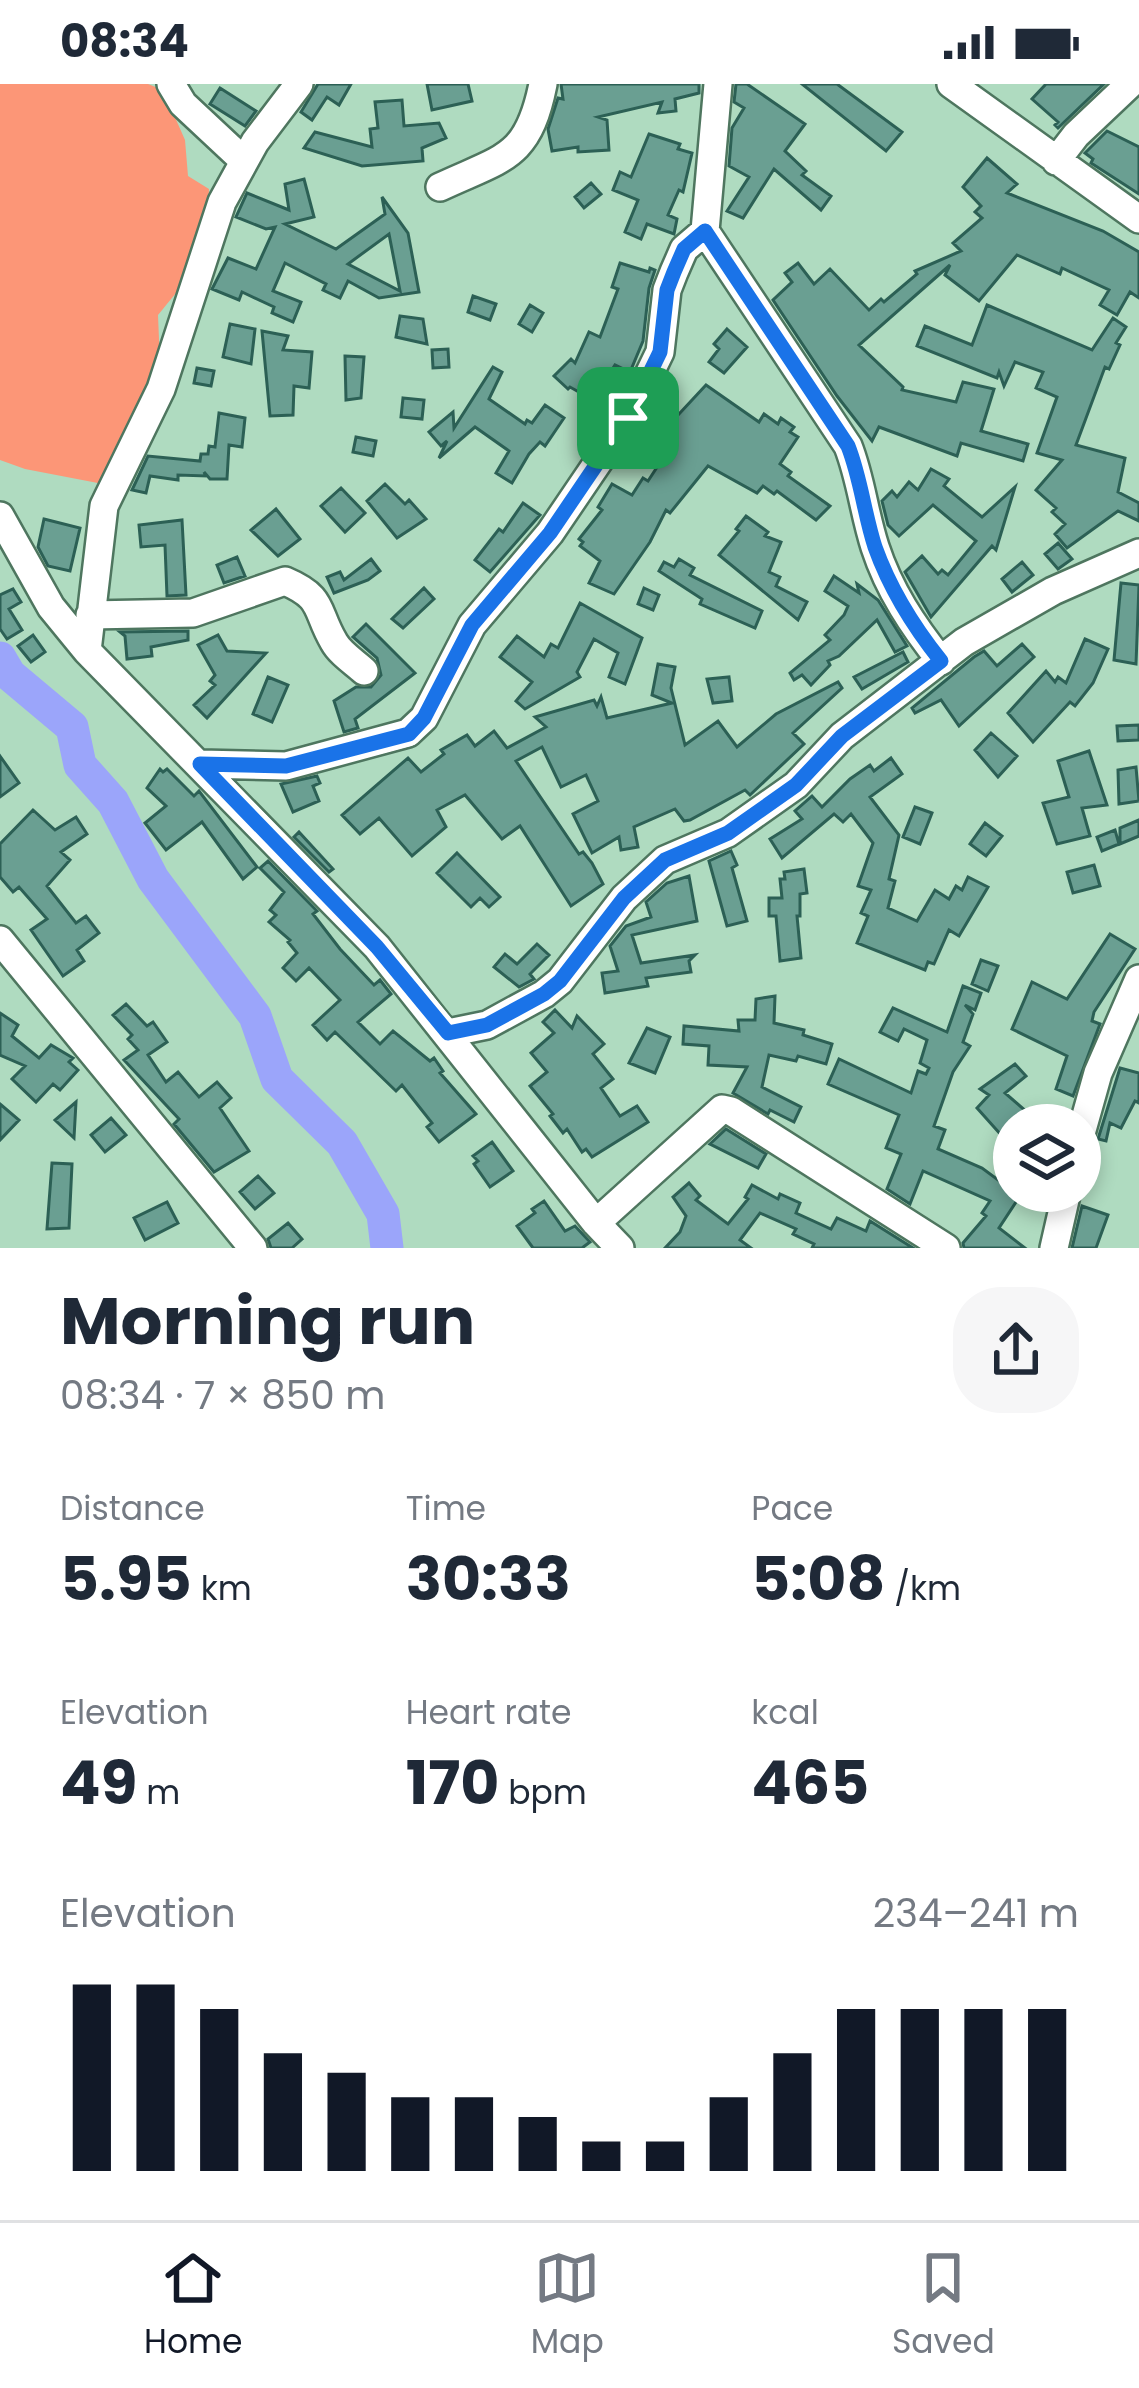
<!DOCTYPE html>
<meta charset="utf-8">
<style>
:root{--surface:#fff;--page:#f6f6f7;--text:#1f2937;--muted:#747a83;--line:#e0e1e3;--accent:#111827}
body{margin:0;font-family:Poppins,sans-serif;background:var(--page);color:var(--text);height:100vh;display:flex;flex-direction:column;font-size:45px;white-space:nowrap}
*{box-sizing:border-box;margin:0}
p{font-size:39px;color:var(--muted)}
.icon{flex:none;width:66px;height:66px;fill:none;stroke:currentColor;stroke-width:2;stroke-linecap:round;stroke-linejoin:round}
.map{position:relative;height:1164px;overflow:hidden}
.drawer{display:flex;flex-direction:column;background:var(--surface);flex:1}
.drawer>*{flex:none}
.buttons{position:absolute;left:993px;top:1020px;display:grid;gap:24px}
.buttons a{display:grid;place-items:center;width:108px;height:108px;border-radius:50%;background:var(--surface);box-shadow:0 6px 18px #0003;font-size:60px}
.pin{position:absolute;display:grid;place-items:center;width:102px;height:102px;color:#fff;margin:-51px;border-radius:24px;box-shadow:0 6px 18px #0006}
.round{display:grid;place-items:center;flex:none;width:126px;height:126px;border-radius:48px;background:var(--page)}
.summary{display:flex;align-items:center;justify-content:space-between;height:204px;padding:0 60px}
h1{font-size:66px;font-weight:700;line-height:90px}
.figures{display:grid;grid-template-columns:repeat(3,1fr);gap:18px;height:204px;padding:12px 60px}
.figures div{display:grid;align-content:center}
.figures b{font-size:60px;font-weight:700}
.figures small{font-size:33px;font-weight:400}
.figures p{font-size:33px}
.chart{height:336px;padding:24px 60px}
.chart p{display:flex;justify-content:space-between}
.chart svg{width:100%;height:216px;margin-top:12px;stroke:var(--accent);stroke-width:6}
.status{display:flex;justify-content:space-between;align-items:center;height:84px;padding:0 60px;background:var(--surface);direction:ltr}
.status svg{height:33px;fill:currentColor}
.dock{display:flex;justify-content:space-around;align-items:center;height:168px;border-top:3px solid var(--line);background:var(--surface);font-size:33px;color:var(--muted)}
.dock a{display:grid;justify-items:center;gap:6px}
.dock .on{color:var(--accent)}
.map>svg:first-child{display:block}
.green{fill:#fc9677}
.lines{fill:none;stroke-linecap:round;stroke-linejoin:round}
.river{stroke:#9ba5fa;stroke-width:33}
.building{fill:#6a9f92;stroke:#2c6055;stroke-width:3;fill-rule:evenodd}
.minor-casing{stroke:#4e765f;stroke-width:32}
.minor{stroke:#fff;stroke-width:27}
.route-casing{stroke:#fff;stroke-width:24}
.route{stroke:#1a73e8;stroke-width:15}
</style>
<div class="status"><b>08:34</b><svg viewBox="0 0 49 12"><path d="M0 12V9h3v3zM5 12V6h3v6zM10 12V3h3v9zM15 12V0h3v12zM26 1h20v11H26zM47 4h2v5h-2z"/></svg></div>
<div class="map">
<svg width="1139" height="1164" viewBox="0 0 1139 1164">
<rect width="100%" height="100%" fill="#afdbc0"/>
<path class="green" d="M0,0H148L163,6L185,56L188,92L209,105C206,173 201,179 158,231L160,280L103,400L25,385L0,376Z"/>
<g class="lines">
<path class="river" d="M0,574L10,591L72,643L80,681L113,718L153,795L255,932L277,995L342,1059L383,1130L387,1164"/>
</g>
<path class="building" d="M318,0H351L339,21L327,13L312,36L301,28Z
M427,0H468L472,17L432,26Z
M561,0H699V9L675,15L676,27L658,29L662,18L598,33L607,36L609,66L578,68V63L552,67L548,45L558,14L563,15Z
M736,0H747L805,40L785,67L806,87L802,91L831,112L821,126L774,85L743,134L727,127L749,93L729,82L732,44L744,24L734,18Z
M802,0H837L902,48L886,67Z
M1046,0H1104L1058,44L1055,41L1058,38L1032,15Z
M220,4L256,27L245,42L210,20Z
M402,16L404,42L439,39L446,54L422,64L423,77L362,82L304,64L315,48L372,63L370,45L378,44L375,18Z
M1107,47L1139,63V110L1091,79L1093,75L1085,69Z
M649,50L680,60L678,65L692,69L683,108L679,106L668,131L677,135L674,150L647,140L641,155L625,148L638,116L613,106L620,88L631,93Z
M987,74L1017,100L1007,109L1103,147L1139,168V214L1130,208L1117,231L1100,221L1109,206L1062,184L1060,190L1017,171L979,217L945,191L950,181L859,261L903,303L902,306L956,318L963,298L994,305L981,347L1028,360L1023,377L961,359L957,372L879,343L872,357L837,312L773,216L792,198L785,189L798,179L814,200L830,185L869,226L881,215L884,218L917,190L915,187L961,167L953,159L982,134L975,128L981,122L963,103Z
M304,95L314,133L285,140L336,165L385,130L382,113L408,149L419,208L379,214L348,197L340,214L323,206L326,200L285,179L273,207L301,218L293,238L272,229L274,223L242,208L239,216L212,205L228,174L256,185L275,143L266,145L236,133L247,109L289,126L285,100ZM389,150L400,207L348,180Z
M591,99L601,110L584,124L575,113Z
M620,179L649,188L650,184L655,186L649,204L643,257L630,288L615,281L593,316L570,303L568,305L554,292L571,275L575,279L589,248L600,253L618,205L612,203Z
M473,212L496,220L490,236L468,228Z
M530,221L543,229L532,248L519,240Z
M987,221L1092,266L1113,234L1126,243L1116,259L1120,261L1109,285L1105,283L1076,361L1125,374L1118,408L1139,419V437L1118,427L1067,464L1055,450L1065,440L1052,428L1056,424L1036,406L1062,376L1037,369L1057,313L1036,304L1043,288L1015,278L1004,302L999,288L997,294L917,262L925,242L972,261Z
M400,232L423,235L427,260L396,253Z
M230,240L255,245L251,280L223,273Z
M727,245L747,263L724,289L709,278L719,265L714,260Z
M262,247L288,252L283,266L312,268L309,304L294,302L293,331L270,332Z
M448,265L449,283L433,284L432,266Z
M345,272L364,273L361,314L346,316Z
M493,283L502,288L489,315L525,340L527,336L532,339L545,321L564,334L545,362L540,358L529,370L512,399L496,389L509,367L475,343L439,374L447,357L441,362L429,348L453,328L454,344Z
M197,284L214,287L211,302L194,299Z
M706,301L759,338L764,330L778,340L781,334L794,343L790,348L798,353L780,380L791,388L788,392L830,422L816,436L777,407L774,410L763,402L757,409L708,382L670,429L666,426L650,458L614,510L589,499L600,477L580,462L583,458L579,455L602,426L598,423L612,400L632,411L643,394L648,397L676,354L665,345Z
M403,314L424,316L422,335L401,333Z
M219,329L245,334L242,363L229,361L227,395H210L204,388L206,392L178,391V396L150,392L146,409L132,406L148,372L200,377L201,370H208L209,362L215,363Z
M356,353L376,357L373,372L353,368Z
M931,385L949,395L944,402L982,433L1015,403L996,466L992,462L931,533L905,488L922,472L938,490L942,486L948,491L976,457L933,421L899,452L888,441L882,417L892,407L897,413L909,398L918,406Z
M385,400L405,420L409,416L426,435L397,454L367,417Z
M341,404L365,429L345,448L321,422Z
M523,419L540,431L490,488L475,476L499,445L503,448Z
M276,425L300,455L278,472L251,446Z
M746,432L768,448L765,452L781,458L769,488L780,493L776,502L807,518L798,536L719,471L739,447L736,445Z
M44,435L80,444L70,487L48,482L38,463Z
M182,436L186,511L167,512L165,461L141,463L139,441Z
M1058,459L1072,475L1058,485L1045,470Z
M237,473L245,492L224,499L217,481Z
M371,475L380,487L368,496L334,509L327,493L340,488L344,496Z
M679,475L694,484L690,491L762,527L755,544L700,520L702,515L659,487L664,478L674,483Z
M1022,478L1033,491L1012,508L1002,495Z
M834,492L859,509L857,500L878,516L907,562L895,568L877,536L839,572L828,577L830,581L811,601L802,591L794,596L790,589L830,556L825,551L844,531L848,522L825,507Z
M1121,499L1139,501L1136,580L1114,576Z
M424,504L434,515L403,544L392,535Z
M644,504L659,511L653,526L638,520Z
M13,505L21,518L9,525L22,546L7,555L0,545V511Z
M580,519L642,554L625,600L609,593L618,569L594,555L577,588L580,593L525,625L516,617L532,598L500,573L517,552L544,573L551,560L558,564Z
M366,540L415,589L355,635L358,644L344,648L334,617L356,603H371L381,591L377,574L353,553Z
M188,547V556L151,563L152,572L127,575L125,552L120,548Z
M33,551L45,568L31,578L18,562Z
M218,551L227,567L266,569L207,634L194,621L215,601L210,597L215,591L198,561Z
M1085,555L1108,565L1093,599L1075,622L1070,618L1033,658L1008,629L1046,587L1055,598L1058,593L1066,599Z
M1022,560L1034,573L959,642L941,616L915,629L912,624L974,573L984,567L997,582Z
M903,568L908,578L862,605L854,593Z
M658,580L675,583L671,604L685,661L718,637L737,663L776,630L838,598L842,604L793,649L804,660L750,711L745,706L690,736L684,737L675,725L634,743L638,763L621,766L619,753L592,769L573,730L598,717L586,691L561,703L542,663L516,677L579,770L583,768L592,779L603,800L571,822L520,742L502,755L465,711L437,726L446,743L412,772L379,734L360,750L342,731L408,674L421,688L444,670L441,666L467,651L475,662L494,647L507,664L546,643L535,633L594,616L597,622L601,613L607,634L672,619L652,611Z
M268,593L288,601L272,638L253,630Z
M729,593L732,617L713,619L707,595Z
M1139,641V656L1118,657L1117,642Z
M991,649L1017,672L998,693L975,666Z
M1089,667L1107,721L1082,724L1090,752L1057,760L1043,719L1069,713L1058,677Z
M0,672L19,699L0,713Z
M891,674L902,690L870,713L899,751L889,795L895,797L888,824L917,837L935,806L949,815L956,802L962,806L968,793L988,803L959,852L949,846L934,880L928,878L925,886L857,859L868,832L861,829L871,806L858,802L873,759L851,730L843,738L834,730L782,774L770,755L802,735L795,727L812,712L822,723L850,695L870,681L874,687Z
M1136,683L1139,717L1119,720L1118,686Z
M160,685L163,688L167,685L194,712L199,707L257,783L243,795L202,738L166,766L145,739L166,722L147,704Z
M317,692L320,699L313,702L319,717L293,728L281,700Z
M915,723L932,729L920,760L903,753Z
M33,726L55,746L76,733L87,750L61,768L70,776L47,802L76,839L86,832L99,849L77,866L84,877L63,892L31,846L47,835L19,803L13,808L0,793V760Z
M1139,736V752L1120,760V744Z
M985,739L1002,752L986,772L970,760Z
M1115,746L1119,760L1102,767L1097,753Z
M299,748L333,785L329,788L294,753Z
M731,767L737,781L732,784L747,837L727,842L709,777Z
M457,769L500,813L489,823L480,814L471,823L437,789Z
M268,777L317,827L313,830L340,865L374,901L380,896L391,910L358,938L380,960L393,947L430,977L434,974L443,987L440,989L476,1030L439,1058L427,1043L432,1039L402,1001L396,1007L335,948L327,956L313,941L340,916L309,884L296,897L283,884L297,869L288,858L290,856L269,838L276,831L270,826L284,808L260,784Z
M1094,781L1100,802L1073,809L1067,788Z
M804,785L807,809L800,810V832H797L801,874L780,877L776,832H769V814H782L780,795H785L784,788Z
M689,792L697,837L632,851L641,879L695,871L689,877L691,888L646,894L648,902L605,909L602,889L618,887L610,862L626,842L651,833L646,818L667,799Z
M1110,850L1135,865L1094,928L1092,937L1100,940L1073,1012L1056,1005L1067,972L1012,945L1032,898L1067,915Z
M537,860L549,871L530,890L534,895L519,903L494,883L505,870L517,880Z
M981,876L998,882L988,907L972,900Z
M963,902L981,909L975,926L965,921L973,930L963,958L970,962L953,988L934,1042L945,1046L938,1065L982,1084L1020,1112L999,1144L1025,1164H964L963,1159L986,1132L982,1129L990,1117L923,1087L910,1120L887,1105L901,1070L886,1064L899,1031L828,1000L839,975L911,1009L918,987L926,990L929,984L920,979L927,956L904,945L898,957L880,948L893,924L947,948Z
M775,912L774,939L804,946L803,951L832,960L826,980L798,972L796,977L769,971L762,1003L801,1023L794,1038L770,1026L768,1030L733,1009L747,983L708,981L709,962L683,960L684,942L739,947L738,936H755L756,915Z
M126,920L147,942L153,938L167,958L148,971L166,998L178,988L199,1013L217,998L231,1014L220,1024L249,1067L214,1088L174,1040L179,1035L124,976L138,966L128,955L132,951L113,931Z
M555,926L572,944L577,932L604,960L593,970L613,995L601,1004L620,1032L637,1022L648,1038L592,1073L586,1065L582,1068L567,1045L563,1049L550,1032L553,1030L530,1002L547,988L531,969L554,949L543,938Z
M0,929L18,941L12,952L39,974L51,961L73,974L69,978L78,986L60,1006L53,1000L36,1018L12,995L25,982L0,971Z
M647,944L670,953L655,989L629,979Z
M1015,980L1026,992L1005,1009L1028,1029L1009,1050L1007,1048L1002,1052L977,1024L989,1011L980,1005Z
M1120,984L1139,989V1019L1135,1017L1121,1044L1110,1039L1106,1057L1098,1055Z
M76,1018L74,1054L55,1036Z
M0,1020L19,1036L0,1056Z
M111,1034L126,1051L105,1068L91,1051Z
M726,1045L766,1070L758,1084L710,1060Z
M492,1058L513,1087L490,1103L474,1080L478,1077L473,1072Z
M52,1079L72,1080L69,1144L47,1145Z
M258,1092L274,1109L255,1125L240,1108Z
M689,1099L700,1112L696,1116L728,1140L748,1115L745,1113L752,1101L778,1115L780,1110L800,1119L796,1129L831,1145L837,1134L866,1147L870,1137L913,1164H812L814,1160L793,1150L796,1145L760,1129L740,1156L751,1164H665L680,1148L686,1132L673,1113Z
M544,1117L565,1147L575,1142L590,1158L582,1164H533L517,1142L535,1129L532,1125Z
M167,1118L178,1139L145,1156L134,1134Z
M1082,1122L1108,1131L1096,1164H1072Z
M288,1139L302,1155L292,1164H271L268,1155Z"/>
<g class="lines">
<g class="minor-casing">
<path id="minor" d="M171,0L183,20L244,77
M951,0L1139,135
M1056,77L1076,51L1130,0
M440,103C504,73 528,75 543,0
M705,147L848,362C861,395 864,429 875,463C889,506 913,542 941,577
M0,432L51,523L87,567L377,863L596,1139L620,1164
M90,531L193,529L285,497C325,514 315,526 334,558C340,569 354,578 364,587
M87,567L104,422L161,305L222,118L255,58L299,0
M200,680L286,682L408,649L424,634L472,541L550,449L628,334L660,268L667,206L674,188L684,165L705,147L718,0
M0,856L253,1164
M448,949L487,941L544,910L560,897L624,814L665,776L728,749L796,701L842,652L964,558L1053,507L1139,469
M1080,1053L1098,989L1139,895
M596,1139L722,1025L731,1027L946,1164
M1054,1164L1067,1107"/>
</g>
<use href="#minor" class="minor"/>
</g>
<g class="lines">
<g class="route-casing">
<path id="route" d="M705,147L848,362C861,395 864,429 875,463C890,505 913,542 941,577L842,652L796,701L728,749L665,776L624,814L560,897L544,910L487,941L448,949L377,863L200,680L286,682L409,650L424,634L472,541L550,449L628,334L660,268L667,206L674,188L684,165Z"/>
</g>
<use href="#route" class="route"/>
</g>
</svg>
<div class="buttons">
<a><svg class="icon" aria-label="layers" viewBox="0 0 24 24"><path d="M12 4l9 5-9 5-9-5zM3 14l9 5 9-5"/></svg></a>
</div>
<div class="pin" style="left:628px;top:334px;background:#1e9e55"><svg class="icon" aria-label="arrive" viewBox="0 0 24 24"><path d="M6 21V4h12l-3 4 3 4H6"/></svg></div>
</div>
<section class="drawer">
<div class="summary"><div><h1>Morning run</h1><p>08:34 · 7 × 850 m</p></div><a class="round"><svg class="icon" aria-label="share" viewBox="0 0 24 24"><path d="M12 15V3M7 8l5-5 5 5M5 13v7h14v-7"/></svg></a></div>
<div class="figures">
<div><p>Distance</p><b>5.95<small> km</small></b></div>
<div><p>Time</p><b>30:33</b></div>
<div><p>Pace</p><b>5:08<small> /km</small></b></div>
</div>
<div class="figures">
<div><p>Elevation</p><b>49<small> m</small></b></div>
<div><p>Heart rate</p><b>170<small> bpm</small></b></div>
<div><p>kcal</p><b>465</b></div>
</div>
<div class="chart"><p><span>Elevation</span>234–241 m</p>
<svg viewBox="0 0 160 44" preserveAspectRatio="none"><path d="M5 44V6M15 44V6M25 44V11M35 44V20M45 44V24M55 44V29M65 44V29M75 44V33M85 44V38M95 44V38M105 44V29M115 44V20M125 44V11M135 44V11M145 44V11M155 44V11"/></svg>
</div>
</section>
<nav class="dock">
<a class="on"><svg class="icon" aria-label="home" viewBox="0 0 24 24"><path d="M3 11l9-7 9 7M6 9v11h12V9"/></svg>Home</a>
<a><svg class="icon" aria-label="map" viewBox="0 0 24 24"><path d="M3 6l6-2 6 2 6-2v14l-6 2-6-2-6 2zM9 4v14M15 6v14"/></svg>Map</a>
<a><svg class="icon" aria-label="saved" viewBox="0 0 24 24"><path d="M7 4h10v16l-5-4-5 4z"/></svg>Saved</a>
</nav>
